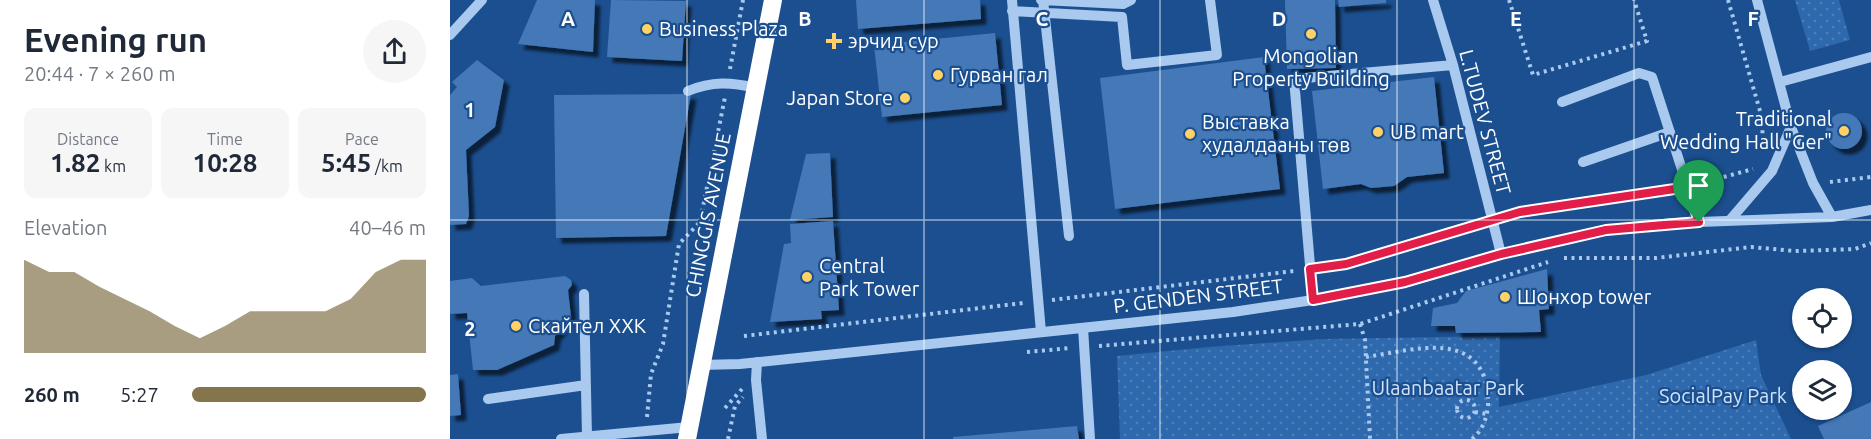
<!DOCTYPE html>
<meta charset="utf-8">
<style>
:root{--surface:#fff;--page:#f6f6f7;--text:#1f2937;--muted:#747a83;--accent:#84754c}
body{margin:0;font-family:Ubuntu,sans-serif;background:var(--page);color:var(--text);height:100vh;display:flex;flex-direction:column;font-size:22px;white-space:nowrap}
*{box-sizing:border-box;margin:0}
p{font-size:20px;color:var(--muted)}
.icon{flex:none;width:33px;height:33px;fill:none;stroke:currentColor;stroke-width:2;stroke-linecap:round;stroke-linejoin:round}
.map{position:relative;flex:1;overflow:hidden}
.panel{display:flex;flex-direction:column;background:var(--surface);width:450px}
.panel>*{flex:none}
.fabs{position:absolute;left:1342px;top:288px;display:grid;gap:12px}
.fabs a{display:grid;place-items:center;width:60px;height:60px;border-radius:50%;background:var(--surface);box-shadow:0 2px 4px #0004;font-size:30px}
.pin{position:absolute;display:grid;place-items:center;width:51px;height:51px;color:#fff;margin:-62px -26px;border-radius:50% 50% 50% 0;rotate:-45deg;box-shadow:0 0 6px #0007}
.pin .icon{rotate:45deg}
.round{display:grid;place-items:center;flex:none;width:63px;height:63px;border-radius:32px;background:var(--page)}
.summary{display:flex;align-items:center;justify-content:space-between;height:102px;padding:0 24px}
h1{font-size:33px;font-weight:700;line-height:45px}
.metrics{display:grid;grid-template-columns:repeat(3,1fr);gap:9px;height:102px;padding:6px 24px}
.metrics div{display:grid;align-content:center;border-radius:12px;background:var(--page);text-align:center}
.metrics b{font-size:26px;font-weight:700}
.metrics small{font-size:16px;font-weight:400}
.metrics p{font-size:16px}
.chart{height:168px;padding:12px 24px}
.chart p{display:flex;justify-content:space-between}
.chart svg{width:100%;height:108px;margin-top:6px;fill:var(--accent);opacity:.7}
ul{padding:0 24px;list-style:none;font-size:20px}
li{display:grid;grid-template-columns:96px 72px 1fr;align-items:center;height:45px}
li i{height:15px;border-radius:8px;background:var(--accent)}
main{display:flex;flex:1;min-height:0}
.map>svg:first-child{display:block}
.green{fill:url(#green-dots)}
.building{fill:#4478b7;filter:url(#shadow)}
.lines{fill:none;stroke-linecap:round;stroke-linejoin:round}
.path{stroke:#a9c9ee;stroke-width:4;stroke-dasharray:3 4.5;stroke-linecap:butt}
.minor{stroke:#a9c9ee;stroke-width:10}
.highway{stroke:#fff;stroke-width:18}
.route-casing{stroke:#fff;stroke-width:12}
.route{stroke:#e11d48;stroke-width:8}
.grid{fill:none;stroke:#fff;stroke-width:1.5;stroke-opacity:0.55}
.poi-dot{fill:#ffd166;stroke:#1b4f8f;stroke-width:2}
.labels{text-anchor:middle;stroke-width:4.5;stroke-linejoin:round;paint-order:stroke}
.poi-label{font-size:20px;fill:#fff;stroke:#1b4f8f;text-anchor:start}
.street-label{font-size:20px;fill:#fff;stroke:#1b4f8f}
.park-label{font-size:20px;fill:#cfe3fa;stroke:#1b4f8f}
.grid-label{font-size:20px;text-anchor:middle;font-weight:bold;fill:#fff;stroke:#1b4f8f;stroke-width:4.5;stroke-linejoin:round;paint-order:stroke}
</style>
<main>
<section class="panel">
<div class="summary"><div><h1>Evening run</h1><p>20:44 · 7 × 260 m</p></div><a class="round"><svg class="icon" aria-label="share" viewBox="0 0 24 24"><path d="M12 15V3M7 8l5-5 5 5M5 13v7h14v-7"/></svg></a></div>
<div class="metrics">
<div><p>Distance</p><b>1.82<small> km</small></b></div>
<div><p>Time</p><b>10:28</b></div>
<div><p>Pace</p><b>5:45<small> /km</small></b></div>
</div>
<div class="chart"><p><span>Elevation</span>40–46 m</p>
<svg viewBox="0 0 160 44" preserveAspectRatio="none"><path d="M0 44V6L10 11L20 11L30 17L40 22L50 27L60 33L70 38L80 33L90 27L100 27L110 27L120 27L130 22L140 11L150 6L160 6V44z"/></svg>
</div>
<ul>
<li><b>260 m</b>5:27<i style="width:100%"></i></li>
</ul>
</section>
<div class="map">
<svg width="1421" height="439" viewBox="0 0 1421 439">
<defs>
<pattern id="green-dots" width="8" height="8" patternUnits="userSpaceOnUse" patternTransform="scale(1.5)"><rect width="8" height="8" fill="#2e69ad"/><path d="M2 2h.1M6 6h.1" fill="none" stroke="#4d80b9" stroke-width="1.8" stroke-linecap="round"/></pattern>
<filter id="shadow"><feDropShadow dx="5.5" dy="5.5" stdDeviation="1.5" flood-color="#0009"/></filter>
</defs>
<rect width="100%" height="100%" fill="#1b4f8f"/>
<path class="green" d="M1345,0H1389L1400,40L1360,51Z
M1050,336L1049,407L1196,375L1306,340L1311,375L1341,439H670L667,356L759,347L874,339Z"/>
<path class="building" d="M87,0H145L143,52L68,44Z
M161,0L236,1L232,61L157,57Z
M406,0H530L531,19L408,29Z
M835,0H885L886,68L837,69Z
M888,0H936V3L889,7Z
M545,33L552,105L432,117L424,45Z
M814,57L830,189L665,209L650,78Z
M27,60L54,80L45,127L16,150L19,216L16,224L0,225V95L7,87L2,82Z
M984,77L994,173L957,177L944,186L921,188L911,184L873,189L862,91Z
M241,94L216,236L106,238L104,95Z
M1376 131a18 18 0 1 1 36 0a18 18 0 1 1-36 0Z
M380,153L383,217L340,220L356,154Z
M383,221L389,310L371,311L372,319L320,322L334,244L341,243L340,224Z
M1097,269L1099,309L1089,310L1091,332L1006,333L1005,326H981L983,308L1007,303L1016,291Z
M115,276L121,280L122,285L118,290L121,317L105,336L104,345L47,370H23L17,313L0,314V281L22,278L31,286Z
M8,374L11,415L0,416V375Z
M1421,402V439H1374L1368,426Z
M627,426L629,439H503V437Z"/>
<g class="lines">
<path class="path" d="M1059,0L1083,75L1197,41L1184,0
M1278,0L1312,118L1313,149
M280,69L293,0
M1380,182L1421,177
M1252,183L1303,169
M1057,216L1222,190
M1114,258H1206L1301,247L1345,251L1405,249L1421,243
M876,267L896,264L1027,225
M602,300L844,271
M910,324L915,340L920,439
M294,336L573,303
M649,346L910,324L1098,262
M577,352L621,348
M916,357C963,350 1034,327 1038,398C1039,412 1034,430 1022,439
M1007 409a9 9 0 1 1 18 0a9 9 0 1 1-18 0Z
M275,408L292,389
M1025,412L1037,414
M197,417L201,374L213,344L229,244L250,222L275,97
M278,439L285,406L293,397"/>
<path class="minor" d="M562,0L591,332
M591,0L673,4L681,0
M593,0L619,236
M983,0L1003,65L1051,254
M1307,0L1341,127L1363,183L1382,217
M562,11L672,17L677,65L767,55L760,0
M0,35L32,0
M1330,82L1421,57
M238,91C262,81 281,82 306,88
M1112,102L1189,73L1202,77L1249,222
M1133,162L1220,132
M1280,220L1322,171L1341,127
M134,294L137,437
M863,300L844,79L1003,65
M633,328L640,439
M307,362L306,380L312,439
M251,365L290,364L783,312L863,300L955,282L1051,254L1157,230L1222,223L1382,217L1421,210
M38,399L136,385
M111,439L239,427"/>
<path class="highway" d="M237,439L323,0"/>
</g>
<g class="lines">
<g class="route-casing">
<path id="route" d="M1238,187L1249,222L1156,230L1051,254L955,282L863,300L860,269L896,264L1070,212Z"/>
</g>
<use href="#route" class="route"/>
</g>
<path class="grid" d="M237,0V439M474,0V439M710,0V439M947,0V439M1184,0V439M0,220H1421"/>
<g class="poi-dot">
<circle cx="197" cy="29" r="6"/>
<circle cx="861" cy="34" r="6"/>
<path d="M381 32h6v6h6v6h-6v6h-6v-6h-6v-6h6z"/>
<circle cx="488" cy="75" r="6"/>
<circle cx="455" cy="98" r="6"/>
<circle cx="1394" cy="131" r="6"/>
<circle cx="928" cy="132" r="6"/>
<circle cx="740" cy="134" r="6"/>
<circle cx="357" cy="277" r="6"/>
<circle cx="1055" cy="297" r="6"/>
<circle cx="66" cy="326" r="6"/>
</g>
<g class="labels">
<g class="poi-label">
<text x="209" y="36">Business Plaza</text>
<text x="398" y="48">эрчид сур</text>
<text x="861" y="63" text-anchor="middle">Mongolian<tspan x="861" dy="23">Property Building</tspan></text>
<text x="500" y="82">Гурван гал</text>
<text x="443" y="105" text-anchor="end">Japan Store</text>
<text x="1382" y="126" text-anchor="end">Traditional<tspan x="1382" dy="23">Wedding Hall "Ger"</tspan></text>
<text x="752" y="129">Выставка<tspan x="752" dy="23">худалдааны төв</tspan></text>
<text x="940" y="139">UB mart</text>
<text x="369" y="273">Central<tspan x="369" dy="23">Park Tower</tspan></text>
<text x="1067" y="304">Шонхор tower</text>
<text x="78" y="333">Скайтел ХХК</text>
</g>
<g class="street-label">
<text transform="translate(1035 122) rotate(75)" y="7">L.TUDEV STREET</text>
<text transform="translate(258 215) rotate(-79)" y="7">CHINGGIS AVENUE</text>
<text transform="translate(748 296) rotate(-7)" y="7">P. GENDEN STREET</text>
</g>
<g class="park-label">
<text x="998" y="395">Ulaanbaatar Park</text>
<text x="1273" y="403">SocialPay Park</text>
</g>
</g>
<g class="grid-label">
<text x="118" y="26">A</text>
<text x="355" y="26">B</text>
<text x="592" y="26">C</text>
<text x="829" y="26">D</text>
<text x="1066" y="26">E</text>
<text x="1303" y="26">F</text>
<text x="20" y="117">1</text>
<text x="20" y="336">2</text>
</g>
</svg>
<div class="fabs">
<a><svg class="icon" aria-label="locate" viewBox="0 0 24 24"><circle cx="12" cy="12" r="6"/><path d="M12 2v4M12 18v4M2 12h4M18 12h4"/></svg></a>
<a><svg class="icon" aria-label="layers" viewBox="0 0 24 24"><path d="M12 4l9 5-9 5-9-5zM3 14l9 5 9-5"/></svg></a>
</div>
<div class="pin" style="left:1249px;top:222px;background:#1e9e55"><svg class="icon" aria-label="arrive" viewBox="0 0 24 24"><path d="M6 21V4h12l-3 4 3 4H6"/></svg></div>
</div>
</main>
